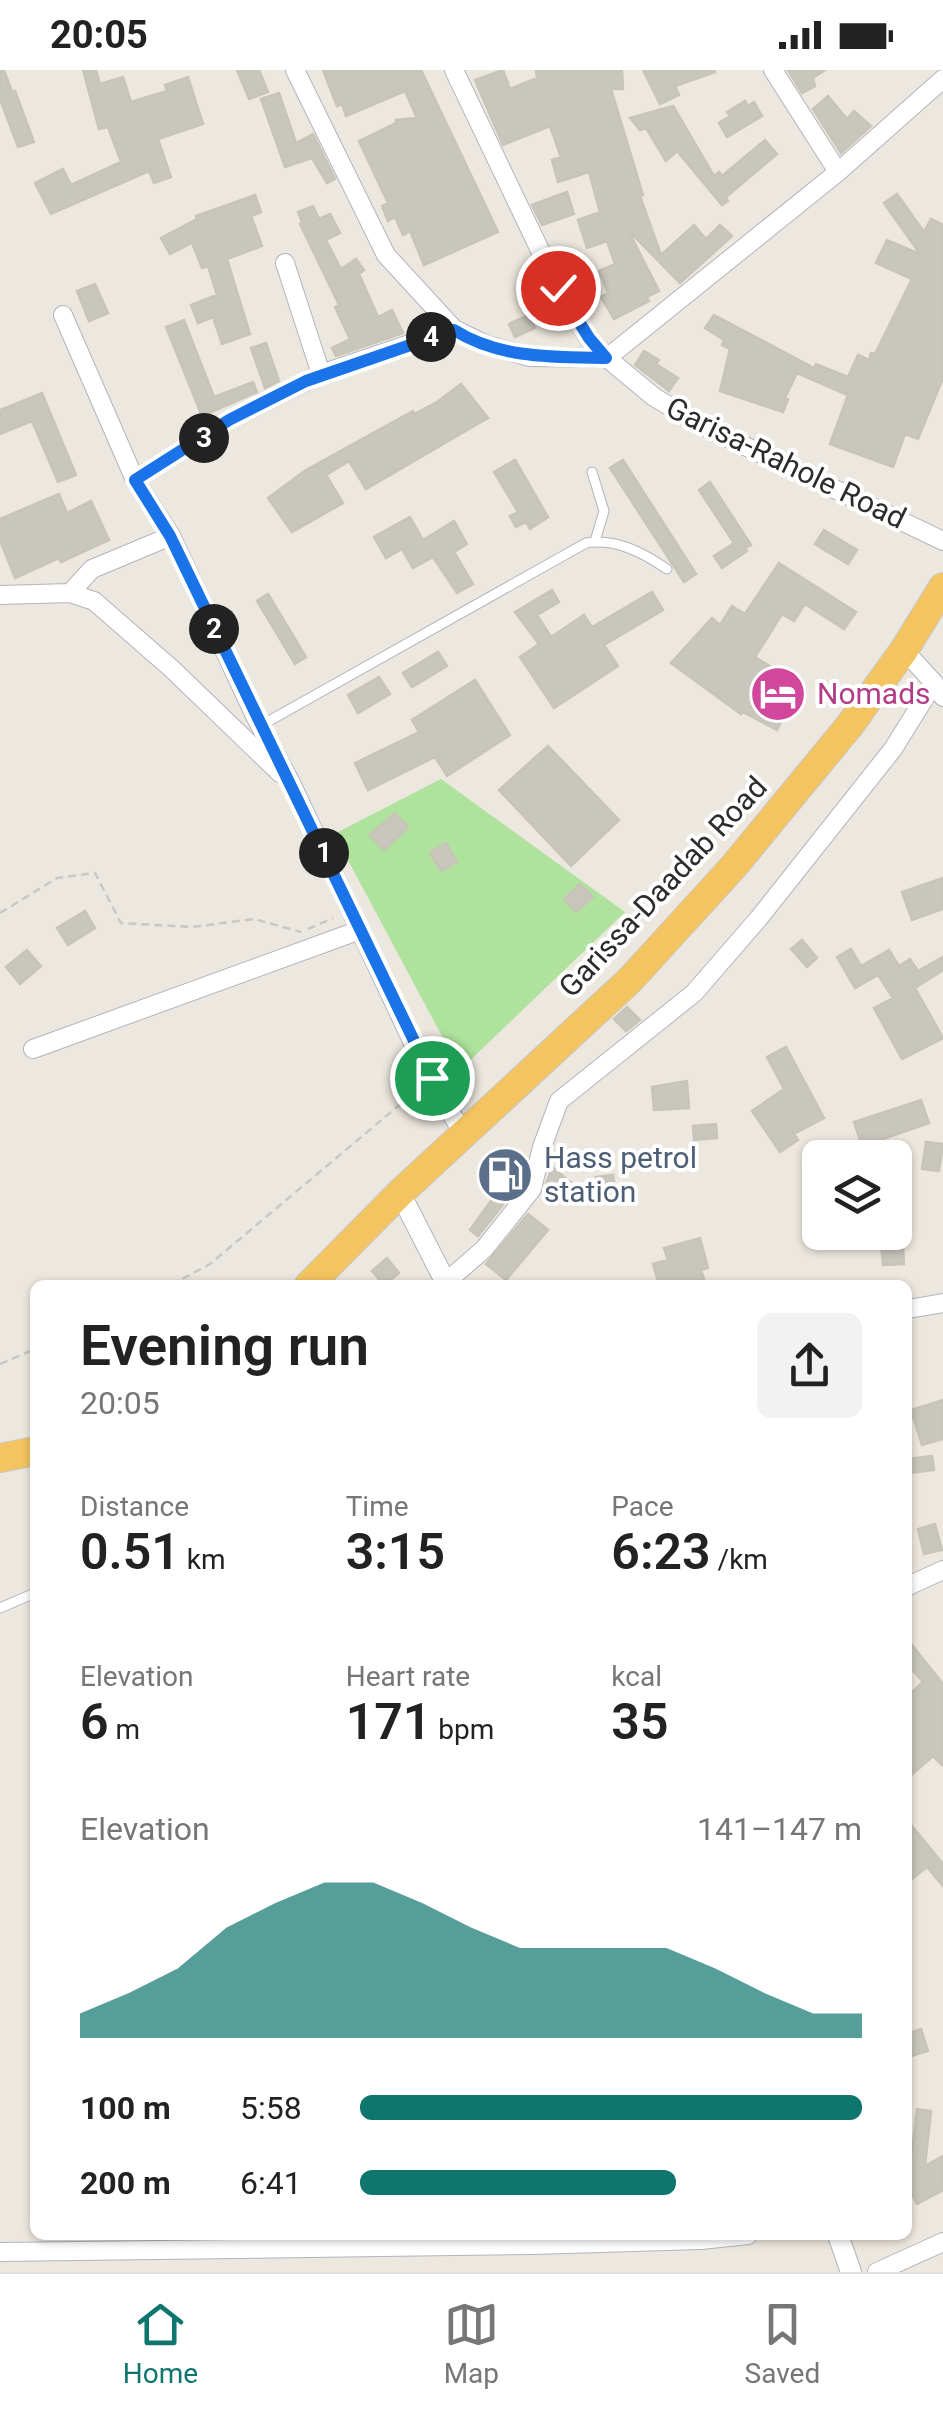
<!DOCTYPE html>
<meta charset="utf-8">
<style>
:root{--surface:#fff;--page:#f2f2f2;--text:#222;--muted:#767676;--line:#e0e0e0;--accent:#0f766e}
body{margin:0;font-family:Roboto,sans-serif;background:var(--page);color:var(--text);height:100vh;display:flex;flex-direction:column;font-size:38px;white-space:nowrap}
*{box-sizing:border-box;margin:0}
p{font-size:32px;color:var(--muted)}
.icon{flex:none;width:55px;height:55px;fill:none;stroke:currentColor;stroke-width:2;stroke-linecap:round;stroke-linejoin:round}
.map{position:relative;flex:1;overflow:hidden}
.side{position:absolute;left:30px;top:1210px;width:882px;height:960px;display:flex;flex-direction:column;background:var(--surface);border-radius:15px;box-shadow:0 2px 8px #0004}
.side>*{flex:none}
.controls{position:absolute;left:802px;top:1070px;display:grid;gap:20px}
.controls a{display:grid;place-items:center;width:110px;height:110px;border-radius:15px;background:var(--surface);box-shadow:0 2px 8px #0004;font-size:50px}
.pin{position:absolute;display:grid;place-items:center;width:85px;height:85px;color:#fff;margin:-42px;border:5px solid #fff;border-radius:50%;box-shadow:0 2px 10px #0007}
.km{position:absolute;width:50px;height:50px;margin:-25px;border-radius:50%;background:#222;color:#fff;font-size:28px;line-height:50px;text-align:center}
.round{display:grid;place-items:center;flex:none;width:105px;height:105px;border-radius:15px;background:var(--page)}
.overview{display:flex;align-items:center;justify-content:space-between;height:170px;padding:0 50px}
h1{font-size:55px;font-weight:600;line-height:75px}
.metrics{display:grid;grid-template-columns:repeat(3,1fr);gap:15px;height:170px;padding:10px 50px}
.metrics div{display:grid;align-content:center}
.metrics b{font-size:50px;font-weight:600}
.metrics small{font-size:28px;font-weight:400}
.metrics p{font-size:28px}
.chart{height:280px;padding:20px 50px}
.chart p{display:flex;justify-content:space-between}
.chart svg{width:100%;height:180px;margin-top:10px;fill:var(--accent);opacity:.7}
ul{padding:0 50px;list-style:none;font-size:32px}
li{display:grid;grid-template-columns:160px 120px 1fr;align-items:center;height:75px}
li i{height:25px;border-radius:12px;background:var(--accent)}
.status{display:flex;justify-content:space-between;align-items:center;height:70px;padding:0 50px;background:var(--surface);direction:ltr}
.status svg{height:28px;fill:currentColor}
.tabs{display:flex;justify-content:space-around;align-items:center;height:140px;border-top:2px solid var(--line);background:var(--surface);font-size:28px;color:var(--muted)}
.tabs a{display:grid;justify-items:center;gap:5px}
.tabs .on{color:var(--accent)}
.map>svg:first-child{display:block}
.green{fill:#aee29d}
.building{fill:#c9c6bd;stroke:#c9c4b8;stroke-width:2.5}
.lines{fill:none;stroke-linecap:round;stroke-linejoin:round}
.service-casing{stroke:#b2b3bf;stroke-width:11}
.minor-casing{stroke:#b2b3bf;stroke-width:20}
.tertiary-casing{stroke:#b2b3bf;stroke-width:22}
.trunk-casing{stroke:#c8c8c8;stroke-width:30}
.path{stroke:#c8c8c8;stroke-width:2.5;stroke-dasharray:8 5;stroke-linecap:butt}
.service{stroke:#fff;stroke-width:9}
.minor{stroke:#fff;stroke-width:18}
.tertiary{stroke:#fff;stroke-width:20}
.trunk{stroke:#f4c460;stroke-width:28}
.route-casing{stroke:#fff;stroke-width:20}
.route{stroke:#1a73e8;stroke-width:12}
.labels{text-anchor:middle;stroke-width:8;stroke-linejoin:round;paint-order:stroke}
.street-label{font-size:30px;fill:#2c2c2c;stroke:#fff}
.hotel-label{font-size:30px;fill:#b23c85;stroke:#fff;text-anchor:start}
.service-label{font-size:30px;fill:#4e5e75;stroke:#fff;text-anchor:start}
</style>
<div class="status"><b>20:05</b><svg viewBox="0 0 49 12"><path d="M0 12V9h3v3zM5 12V6h3v6zM10 12V3h3v9zM15 12V0h3v12zM26 1h20v11H26zM47 4h2v5h-2z"/></svg></div>
<div class="map">
<svg width="943" height="2202" viewBox="0 0 943 2202">
<rect width="100%" height="100%" fill="#ede8df"/>
<path class="green" d="M441,709L625,842L460,1000L334,764Z"/>
<path class="building" d="M0,0H4L12,22L15,21L34,72L18,77L0,29Z
M83,0H96L100,14L123,7L131,32L167,21L165,15L188,7L203,54L158,69L171,107L154,113L149,101L51,144L35,113L63,99L71,115L121,92L108,57L99,59Z
M237,0H259L268,22L249,29Z
M323,0H421L498,162L424,195L410,161L403,165L395,147L388,151L382,136L388,133L359,71L396,53V50L417,48L405,21L346,46L342,34L337,36Z
M503,0L510,19L537,8L536,0H622L623,19H611L643,125L640,126L661,185L694,155L706,169L720,155L732,166L680,213L628,160L659,221L647,227L649,231L614,249L601,227L608,223L599,201L615,194L607,171L587,178L578,150L600,142L589,102L558,112L552,90L561,87L550,56L503,75L475,10Z
M643,0H714L715,2L675,16L679,25L660,34Z
M788,0H825L813,8L815,16L802,23Z
M279,23L296,73L313,64L335,109L327,113L312,88L285,97L261,29Z
M828,26L847,49L854,41L871,56L841,83L813,39Z
M745,31L748,36L754,32L762,46L727,67L719,53L730,46L727,42Z
M673,36L714,106L719,102L722,106L765,70L777,84L726,127L728,131L722,135L677,81L666,91L646,58L640,60L630,48Z
M567,122L574,144L542,155L532,135Z
M897,124L924,162L931,149L943,155V308L918,369L905,364L893,397L830,374L848,325L797,303L785,328L788,329L783,342L720,321L730,279L722,275L724,270L705,258L714,245L814,298L816,294L848,307L858,285L869,290L871,283L875,284L912,209L876,193L887,170L920,184L884,133Z
M255,125L261,142L251,146L262,176L227,189L250,264L222,274L213,247L198,253L191,235L217,225L208,196L202,198L192,173L170,184L161,168L197,149L196,146Z
M313,136L319,149L330,144L340,163L326,170L341,199L356,189L364,200L359,204L378,247L392,240L403,263L336,286L332,278L350,269L335,237L339,235L300,154L302,152L298,142Z
M95,214L108,243L89,251L77,221Z
M529,245L535,258L515,267L509,254Z
M184,250L214,327L253,312L257,322L202,346L166,257Z
M266,273L279,311L265,318L251,278Z
M644,281L659,290L656,294L678,308L669,321L635,295Z
M461,314L488,348L366,419L349,391L326,405L343,433L292,462L268,428L306,400L413,341L414,344L437,332Z
M42,323L76,405L58,412L32,351L0,364V340Z
M515,390L548,447L530,459L526,452L516,457L510,446L518,442L494,402Z
M623,390L696,504L684,512L610,398Z
M710,412L751,475L745,478L747,481L722,498L714,486L734,473L699,420Z
M59,424L67,443L91,431L109,470L61,492L59,488L15,508L0,470V449Z
M410,447L423,470L454,451L467,474L454,482L473,514L457,523L433,487L413,498L402,479L386,488L374,467Z
M824,460L857,480L848,494L815,474Z
M779,493L856,542L844,559L805,534L794,551L782,544L755,587L771,597L765,606L788,626L776,639L785,644L777,660L743,642L741,644L671,593L712,548L720,555L732,536L745,544Z
M552,520L559,532L537,545L551,567L584,545L592,557L652,522L663,540L604,575L618,596L554,638L520,587L539,574L515,542Z
M268,524L306,587L295,594L257,531Z
M438,582L447,596L412,617L403,603Z
M379,607L390,624L358,643L348,625Z
M475,610L510,665L447,706L435,687L368,720L355,693L419,662L412,650Z
M548,676L619,750L571,796L499,720Z
M395,743L408,757L384,780L370,765Z
M446,773L457,792L441,801L430,783Z
M943,808V839L912,850L902,822Z
M580,814L593,827L576,842L564,829Z
M85,841L95,858L68,875L57,858Z
M802,870L817,888L807,897L791,879Z
M851,879L861,896L889,880L899,896L910,889L918,901L943,887V900L915,918L943,968L902,989L874,938L893,928L878,905L855,918L837,887Z
M27,880L41,896L20,914L6,897Z
M627,937L640,950L626,961L614,949Z
M786,977L824,1048L794,1064L798,1070L780,1082L752,1041L784,1019L767,987Z
M687,1011L689,1038L654,1040L652,1017Z
M921,1030L929,1053L880,1070L886,1088H866L854,1052Z
M716,1054L717,1068L694,1070L693,1056Z
M926,1072L943,1074L939,1101L922,1099Z
M552,1097L576,1117L566,1130L546,1114Z
M613,1105L616,1126L599,1128L596,1107Z
M506,1110L517,1117L478,1166L470,1160Z
M528,1144L548,1160L506,1210L486,1194Z
M880,1162H902L904,1194L883,1195Z
M700,1168L708,1198L701,1200L704,1209L681,1215H659L653,1194L668,1190L664,1178Z
M387,1188L399,1203L384,1215L372,1201Z
M943,1330V1369L922,1375L911,1340Z
M932,1386L934,1400L908,1403V1389Z
M935,1454L942,1480L924,1484L918,1459Z
M908,1570L943,1614V1696L933,1686L908,1708V1626L923,1612L908,1595Z
M908,1751L943,1794V1816L927,1797L908,1812Z
M921,1959L928,1981L908,1987V1964Z
M917,2039L931,2041L925,2096L943,2086V2120L917,2134L908,2116Z"/>
<g class="lines">
<g class="service-casing">
<path id="service" d="M592,402L604,441L595,471
M260,656L586,473C615,468 642,482 667,499
M0,1538L35,1523"/>
</g>
<g class="minor-casing">
<path id="minor" d="M295,0L386,185L454,259L487,275L530,287L607,288L838,102L943,9
M454,0L558,218L589,269L607,288L654,327L701,355L943,471
M773,0L838,102
M63,245L135,410L171,466L255,646L291,713L421,990L463,1064
M321,304L454,259
M135,410L229,350L321,304L285,193
M70,523L92,499L171,466
M0,525L70,523L94,531L172,599L280,703
M904,580L934,613L943,627
M33,979L360,860
M446,1212L484,1179L532,1119L542,1077L559,1031L694,923L759,848L893,679L934,613
M908,1239L943,1233
M908,1516L943,1500
M0,2182L533,2175L701,2170L748,2165
M877,2202L943,2172"/>
</g>
<g class="tertiary-casing">
<path id="tertiary" d="M400,1123L447,1215
M838,2165L851,2202"/>
</g>
<g class="trunk-casing">
<path id="trunk" d="M309,1215L400,1123L630,910L734,796L850,655L904,580L943,517
M0,1388L35,1381"/>
</g>
<path class="path" d="M0,843L57,808L95,803L121,853L192,857L254,849L301,862
M308,859L333,848
M171,1215L210,1194L416,1021
M0,1294L35,1279"/>
<use href="#service" class="service"/>
<use href="#minor" class="minor"/>
<use href="#tertiary" class="tertiary"/>
<use href="#trunk" class="trunk"/>
</g>
<g class="lines">
<g class="route-casing">
<path id="route" d="M432,1008L170,466L135,410L229,350L306,311L454,260C500,289 555,287 606,288L589,268L558,218"/>
</g>
<use href="#route" class="route"/>
</g>
<defs>
<g id="hotel-disc" transform="scale(2.875)"><circle r="9.5" fill="#d1479c" stroke="#fff"/><path d="M-6-4.5h1.5V1H6V5H4.5V3h-9V5H-6ZM-4 0a1.8 1.8 0 1 1 3.6 0ZM.5 0V-2.5h3Q6-2.5 6 0Z" fill="#fff"/></g>
<g id="fuel-disc" transform="scale(2.875)"><circle r="9.5" fill="#5c6f8a" stroke="#fff"/><path d="M-5.5-6h7V0h2V4h1.3V-2.5L3-4.5l.8-.8L6-3V5H2.5V1h-1V6h-7ZM-4.2-4.7v3.2H.2V-4.7Z" fill="#fff"/></g>
</defs>
<g fill-rule="evenodd">
<use href="#hotel-disc" x="778" y="624"/>
<use href="#fuel-disc" x="505" y="1105"/>
</g>
<g class="labels">
<g class="street-label">
<text transform="translate(786 393) rotate(26)" y="10">Garisa-Rahole Road</text>
<text transform="translate(663 817) rotate(-47)" y="10">Garissa-Daadab Road</text>
</g>
<g class="hotel-label">
<text x="817" y="634">Nomads</text>
</g>
<g class="service-label">
<text x="544" y="1098">Hass petrol<tspan x="544" dy="34">station</tspan></text>
</g>
</g>
</svg>
<div class="controls">
<a><svg class="icon" aria-label="layers" viewBox="0 0 24 24"><path d="M12 4l9 5-9 5-9-5zM3 14l9 5 9-5"/></svg></a>
</div>
<div class="pin" style="left:432px;top:1008px;background:#1e9e55"><svg class="icon" aria-label="arrive" viewBox="0 0 24 24"><path d="M6 21V4h12l-3 4 3 4H6"/></svg></div>
<div class="pin" style="left:558px;top:218px;background:#d93025"><svg class="icon" aria-label="check" viewBox="0 0 24 24"><path d="M5 12l5 5 9-10"/></svg></div>
<b class="km" style="left:324px;top:783px">1</b>
<b class="km" style="left:214px;top:559px">2</b>
<b class="km" style="left:204px;top:368px">3</b>
<b class="km" style="left:431px;top:267px">4</b>
<section class="side">
<div class="overview"><div><h1>Evening run</h1><p>20:05</p></div><a class="round"><svg class="icon" aria-label="share" viewBox="0 0 24 24"><path d="M12 15V3M7 8l5-5 5 5M5 13v7h14v-7"/></svg></a></div>
<div class="metrics">
<div><p>Distance</p><b>0.51<small> km</small></b></div>
<div><p>Time</p><b>3:15</b></div>
<div><p>Pace</p><b>6:23<small> /km</small></b></div>
</div>
<div class="metrics">
<div><p>Elevation</p><b>6<small> m</small></b></div>
<div><p>Heart rate</p><b>171<small> bpm</small></b></div>
<div><p>kcal</p><b>35</b></div>
</div>
<div class="chart"><p><span>Elevation</span>141–147 m</p>
<svg viewBox="0 0 160 44" preserveAspectRatio="none"><path d="M0 44V38L10 33L20 27L30 17L40 11L50 6L60 6L70 11L80 17L90 22L100 22L110 22L120 22L130 27L140 33L150 38L160 38V44z"/></svg>
</div>
<ul>
<li><b>100 m</b>5:58<i style="width:100%"></i></li>
<li><b>200 m</b>6:41<i style="width:63%"></i></li>
</ul>
</section>
</div>
<nav class="tabs">
<a class="on"><svg class="icon" aria-label="home" viewBox="0 0 24 24"><path d="M3 11l9-7 9 7M6 9v11h12V9"/></svg>Home</a>
<a><svg class="icon" aria-label="map" viewBox="0 0 24 24"><path d="M3 6l6-2 6 2 6-2v14l-6 2-6-2-6 2zM9 4v14M15 6v14"/></svg>Map</a>
<a><svg class="icon" aria-label="saved" viewBox="0 0 24 24"><path d="M7 4h10v16l-5-4-5 4z"/></svg>Saved</a>
</nav>
